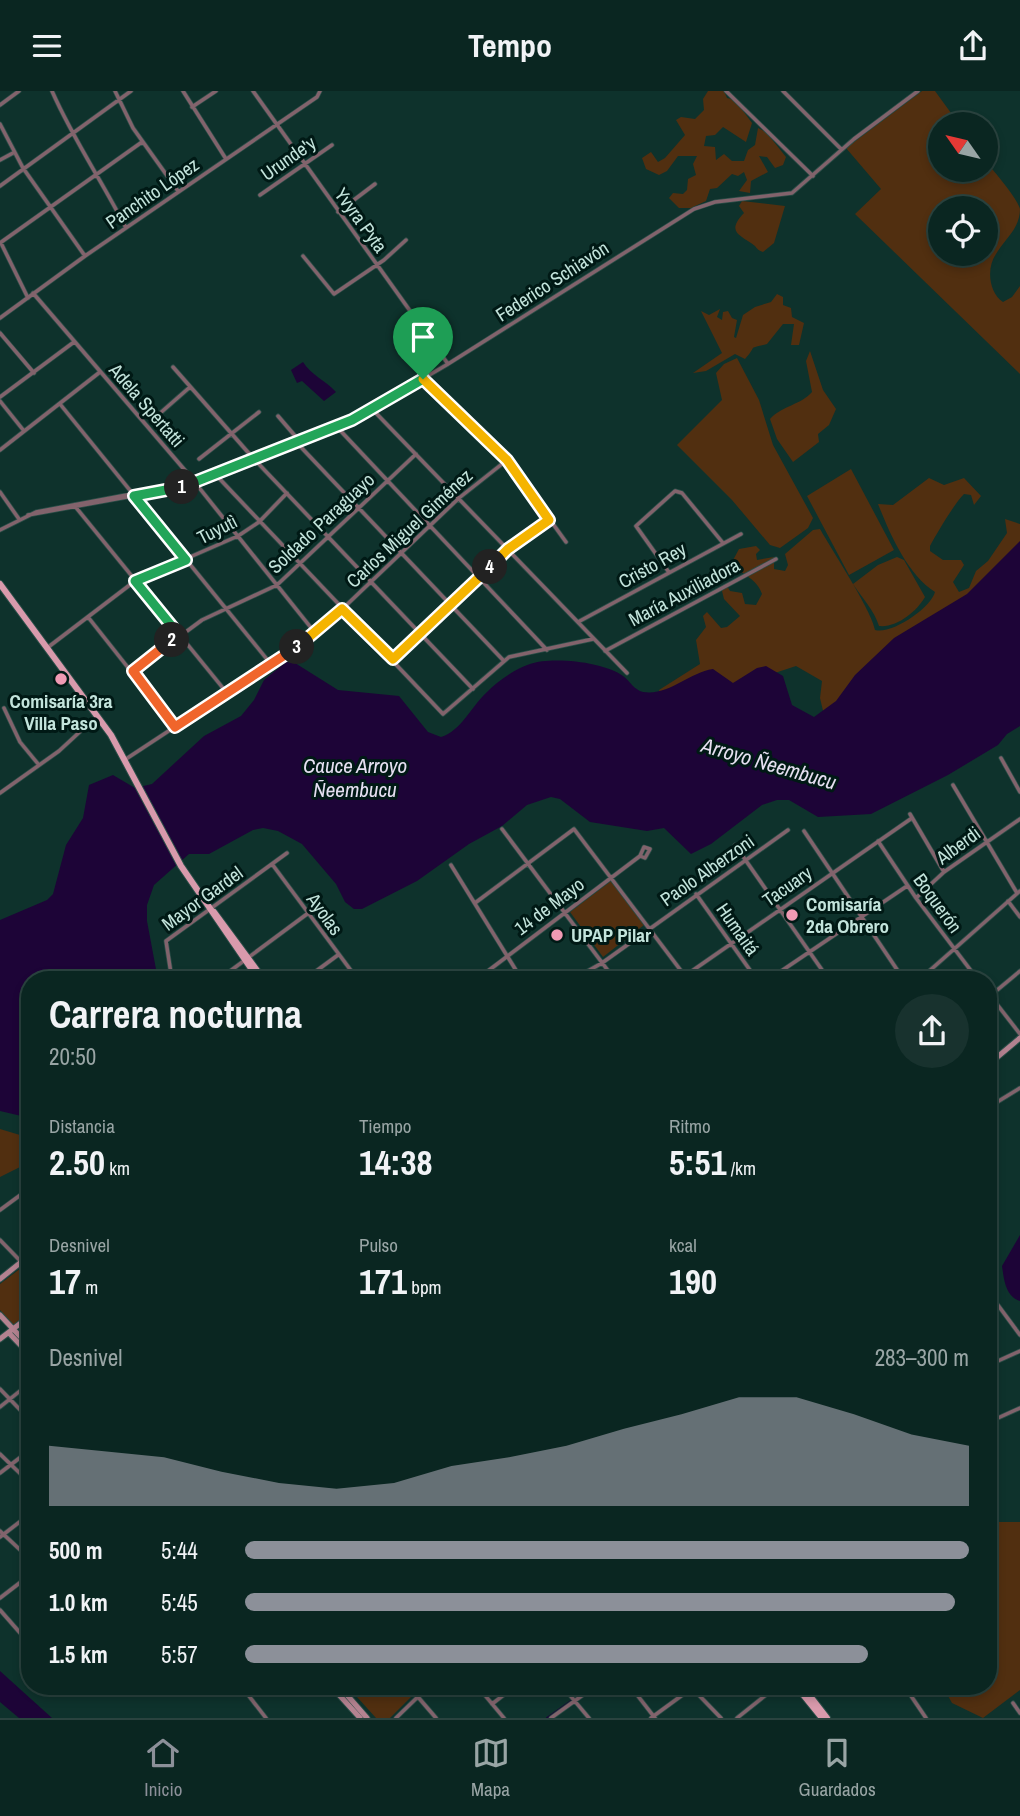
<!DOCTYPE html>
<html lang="es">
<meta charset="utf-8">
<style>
:root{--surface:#0a2621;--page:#18322e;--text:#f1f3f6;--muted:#99a5a5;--line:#2a433f;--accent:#8c9099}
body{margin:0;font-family:"Archivo Narrow",sans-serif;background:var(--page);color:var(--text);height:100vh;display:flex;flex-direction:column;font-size:26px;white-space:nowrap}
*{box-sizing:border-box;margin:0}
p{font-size:23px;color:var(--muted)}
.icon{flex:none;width:38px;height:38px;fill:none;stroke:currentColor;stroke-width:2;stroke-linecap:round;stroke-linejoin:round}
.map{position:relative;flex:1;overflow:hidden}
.side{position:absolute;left:21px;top:880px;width:976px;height:724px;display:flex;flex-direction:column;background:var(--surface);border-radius:28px;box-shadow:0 4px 10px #0003,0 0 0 2px var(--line)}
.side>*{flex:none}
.needle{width:46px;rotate:304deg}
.fabs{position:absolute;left:928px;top:21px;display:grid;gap:14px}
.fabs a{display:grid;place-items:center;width:70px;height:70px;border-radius:50%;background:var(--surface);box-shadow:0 4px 10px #0003,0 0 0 2px var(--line);font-size:35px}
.pin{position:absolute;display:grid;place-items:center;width:60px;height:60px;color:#fff;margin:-72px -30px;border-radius:50% 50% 50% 0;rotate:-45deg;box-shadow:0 0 7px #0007}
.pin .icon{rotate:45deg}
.km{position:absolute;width:35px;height:35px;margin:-18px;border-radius:50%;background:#222;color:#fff;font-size:19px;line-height:35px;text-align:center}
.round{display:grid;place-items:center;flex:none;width:74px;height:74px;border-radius:37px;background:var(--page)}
.overview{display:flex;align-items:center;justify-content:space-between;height:119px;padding:0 28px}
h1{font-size:38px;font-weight:700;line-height:52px}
.figures{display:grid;grid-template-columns:repeat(3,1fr);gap:10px;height:119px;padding:7px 28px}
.figures div{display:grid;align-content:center}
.figures b{font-size:35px;font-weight:700}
.figures small{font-size:19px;font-weight:400}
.figures p{font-size:19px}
.chart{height:196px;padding:14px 28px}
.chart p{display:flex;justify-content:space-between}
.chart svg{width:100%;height:126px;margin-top:7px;fill:var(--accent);opacity:.7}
ul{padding:0 28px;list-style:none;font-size:23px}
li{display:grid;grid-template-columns:112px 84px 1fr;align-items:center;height:52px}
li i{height:18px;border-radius:9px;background:var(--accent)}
header{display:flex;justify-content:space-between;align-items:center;height:91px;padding:0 28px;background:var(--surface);font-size:32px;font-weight:700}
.menu{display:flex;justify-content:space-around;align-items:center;height:98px;border-top:2px solid var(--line);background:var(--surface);font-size:19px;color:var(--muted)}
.menu a{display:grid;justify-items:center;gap:4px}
.menu .selected{color:var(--accent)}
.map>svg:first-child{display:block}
.green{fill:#512f10;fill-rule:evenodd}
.water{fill:#1d0437}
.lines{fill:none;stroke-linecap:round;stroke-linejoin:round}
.stream{stroke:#1d0437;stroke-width:2}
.street-casing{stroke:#2b4e48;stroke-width:5}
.secondary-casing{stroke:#2b4e48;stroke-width:7}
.primary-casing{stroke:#2b4e48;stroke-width:8}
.street{stroke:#82636c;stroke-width:3.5}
.secondary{stroke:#b38290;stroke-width:5}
.primary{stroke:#d99aac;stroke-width:6}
.split-1-casing{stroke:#fff;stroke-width:14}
.split-2-casing{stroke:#fff;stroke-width:14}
.split-3-casing{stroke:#fff;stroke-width:14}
.split-4-casing{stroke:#fff;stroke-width:14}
.split-5-casing{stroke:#fff;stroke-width:14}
.split-1{stroke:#22a559;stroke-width:9}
.split-2{stroke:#22a559;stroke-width:9}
.split-3{stroke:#f0652b;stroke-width:9}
.split-4{stroke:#f5b400;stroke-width:9}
.split-5{stroke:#f5b400;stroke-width:9}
.poi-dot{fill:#f09ab4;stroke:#001915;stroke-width:2.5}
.labels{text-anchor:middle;stroke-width:6;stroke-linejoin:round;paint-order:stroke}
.street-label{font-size:19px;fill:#c3e4dc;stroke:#001915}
.poi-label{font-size:19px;font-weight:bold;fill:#c3e4dc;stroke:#001915;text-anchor:start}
.water-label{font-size:21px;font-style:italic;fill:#e6e0f2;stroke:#001915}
</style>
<header><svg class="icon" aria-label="menu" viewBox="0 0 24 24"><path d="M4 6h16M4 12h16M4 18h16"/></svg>Tempo<svg class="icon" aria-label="share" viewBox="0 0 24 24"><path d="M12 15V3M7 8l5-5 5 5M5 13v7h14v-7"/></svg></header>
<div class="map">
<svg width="1020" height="1627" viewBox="0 0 1020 1627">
<rect width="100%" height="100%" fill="#0e322c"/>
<path class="green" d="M708,0H724L727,7L735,9L752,32L746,51L723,36L715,44L706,45L704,55L715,56L716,69L724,63L732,70H744L748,59L755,54L758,37L766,41L786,66L783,74L775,77L767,66L759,65L768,81L751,90L750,102L739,100L747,89L744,81L738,85L732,83L717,97L710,98L706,110L691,117H679L669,107L673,102L683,103L687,99L688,88L696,84L693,73L697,65H678L667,80L659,84L646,78L642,67L651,61L658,71L665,67L685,44L676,29L681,26L695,28L704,19L703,8Z
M922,0H935L959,33H940V79H985V69C994,81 1016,105 1020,118C1020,138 1004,149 996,163C986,177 989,202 1003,211L1012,206L1020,195V283L855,123L881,98L846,57ZM940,117H985V163H940Z
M742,110L785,115L774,152L763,161C759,160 757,158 755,155C741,144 725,142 744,122L739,115Z
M777,203L783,206V214L791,217L792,226L804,232L799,254H791L794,233H783L767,253C745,259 759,253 745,268L735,263L706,280L693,282L722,262L701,220L709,224L720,218L717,226L722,229L723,221L728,220L732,227L737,229L734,246L736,247L743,224L755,216L771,211Z
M810,260L823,299L836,318L829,334L818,343L819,351L793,371L777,348L770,328C783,314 801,314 812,301L806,270Z
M737,267L759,309L773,354L813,427L808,437L780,457L770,454L732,409L677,354L722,309L716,282L724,273Z
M851,378L894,459L849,484L807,405Z
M929,387L944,394L964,387L981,405L974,414L971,404L964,403C954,413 937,442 930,455V460L943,469H961L964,474L953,491L959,501L969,497L976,480L988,470L1007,442L1005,428L1020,433V452L994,488L824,624L820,607L822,590L796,575L757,588L661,604L659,599L700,573L696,549L706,536L703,525L707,521L721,537L727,536L740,525L724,508L721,496L727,495L730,500L742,502L745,513L756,514L762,503C757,488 743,484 731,473L739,458L756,455L760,459L756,463L757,469L774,466V478L785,480L788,474L785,463L813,439L820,438C832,459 872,520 875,539C891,544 931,517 935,501C907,483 890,443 878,413L893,414Z
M897,466L904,469L925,506C917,520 897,537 879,535C874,519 863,508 853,493L878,474Z
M611,790L644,834L603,866L570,821Z
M0,1038L30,1047V1071L0,1086Z
M21,1177L30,1185V1224L15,1236L0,1219V1193Z
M989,1398L992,1425L996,1431H1020V1599L983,1627L952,1612L943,1596H989Z
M348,1596H421L390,1627H376Z"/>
<path class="water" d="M303,271C311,284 325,289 336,301L324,310L302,290L297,292L291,279Z
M1020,450V635L1007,643L998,654L948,684L871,723L818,726L789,709H777L762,714L711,753L691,763L664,737L647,740L590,731L560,708L551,706L527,714L502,735L469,753L417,790L362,818H354L345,811L336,793L302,753L278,740L263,737L253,739L209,763H189L154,794L147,814V830L158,889H30V1027L0,1020V829L47,809L53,803L66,754L83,727L89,694L113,684L135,697L152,693L204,645L241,625L254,609L264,589L286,571L295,572L338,599L399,605L428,641L441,646C461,640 471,616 486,602C497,590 515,578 530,573C552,565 605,571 623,585C630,590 634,599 643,601C669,605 688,582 713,578L733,592L757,577L766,575L783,585L792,614L814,626L836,610L855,584L894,547L967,503Z
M1020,1144V1210C1005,1205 1004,1188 1002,1175Z
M0,1580L52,1627H19L0,1611Z"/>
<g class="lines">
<path class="stream" d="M576,1606L590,1596
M547,1627L571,1610"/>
<g class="street-casing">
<path id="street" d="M52,0C73,48 102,90 126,137
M115,0L133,37L178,100
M183,0L226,68
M253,0L448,273
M726,0L813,85
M783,0L841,58
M0,14L19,0
M192,16L216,0
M0,33L23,77L85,165
M0,69L13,62
M0,95L131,0
M260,104L332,54
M338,121L375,93
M0,152L142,51
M1,152L28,207
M303,165L334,203L384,169L406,149
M33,202L189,384L316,543
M0,227L85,165L317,6L320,0
M0,242L34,282
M173,276L253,367L473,598
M423,288L507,369L566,451
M0,306L74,251
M0,310L24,340
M60,313L270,572
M373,319L627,582
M158,324L190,296
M278,325L296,346L297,352L503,569
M336,335L547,559
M0,359L100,281
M199,368L259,321
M215,383L443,623L509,566L593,548
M0,401L19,428
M74,414L227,602
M28,424L182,396L352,329L448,273L694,118L715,111L792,102L854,48L918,0
M0,439L36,421L185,393
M668,480L636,435L675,400L682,402L723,452
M88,526L175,636
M578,531L741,443
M47,557L135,490L238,445L259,431L287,402
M605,560L776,468
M393,568L508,458L549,429
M133,580L202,529L277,494L416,363
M4,617L20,651L39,674
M1001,667L1020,701
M126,668L316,543L459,407L507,369
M953,694L1017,802
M0,702L59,660L97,625
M910,723L944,781
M502,738L615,889
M804,740L904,889
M878,750L916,807L978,889
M735,754L829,889
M272,773L358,889
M451,774L522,889
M696,803L757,889
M916,807L944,781L1020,728
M1008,810L1020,826
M475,812L574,738L688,889
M172,889L166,850L287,762
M218,889L307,823
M304,889L338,864
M405,889L407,887
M476,889L640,765L644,756L650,758L645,767L640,765
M572,889L602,872L788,739
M679,889L912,727
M768,889L907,795
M919,889L1020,800
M989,903L1020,943
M990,905L1020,880
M989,1016L1020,997
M0,1119L30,1097
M0,1149L30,1180
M989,1202L1020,1244
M989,1274L1020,1260
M0,1298L30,1329
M0,1316L30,1292
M989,1331L1020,1317
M0,1363L30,1392
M0,1382L30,1359
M0,1440L30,1468
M0,1446L30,1423
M0,1507L30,1484
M0,1519L29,1552
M24,1558L30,1552
M167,1596L174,1603
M242,1596L266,1627
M478,1596L504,1627
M563,1596L589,1627
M631,1596L655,1627
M691,1596L721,1627
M905,1596L926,1627
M222,1598L224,1596
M89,1599L94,1596
M418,1606L436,1627
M1013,1612L1020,1622
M492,1613L514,1596
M396,1627L428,1596
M551,1627L594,1596
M651,1627L692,1597
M737,1627L776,1596"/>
</g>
<g class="secondary-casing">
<path id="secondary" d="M989,973L1020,947
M0,1188L30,1164
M0,1224L30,1256
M9,1242L30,1264
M0,1248L30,1225
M332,1596L360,1627
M340,1596L367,1627"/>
</g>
<g class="primary-casing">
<path id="primary" d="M0,493L111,644L181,775L259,889
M214,821L264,889
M797,1596L822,1627
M803,1596L827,1627"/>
</g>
<use href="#street" class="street"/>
<use href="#secondary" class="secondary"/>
<use href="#primary" class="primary"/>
</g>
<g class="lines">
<g class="split-1-casing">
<path id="split-1" d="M182,396L352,329L423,288"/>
</g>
<g class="split-2-casing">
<path id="split-2" d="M172,549L179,544L135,490L186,469L134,405L182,396"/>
</g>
<g class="split-3-casing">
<path id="split-3" d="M172,549L133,580L175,636L297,556"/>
</g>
<g class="split-4-casing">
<path id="split-4" d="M297,556L342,518L393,568L490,476"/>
</g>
<g class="split-5-casing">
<path id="split-5" d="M423,288L507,369L549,429L508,458L490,476"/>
</g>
<use href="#split-1" class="split-1"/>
<use href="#split-2" class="split-2"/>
<use href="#split-3" class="split-3"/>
<use href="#split-4" class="split-4"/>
<use href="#split-5" class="split-5"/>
</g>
<g class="poi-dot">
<circle cx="61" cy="588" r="7"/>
<circle cx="792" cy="824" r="7"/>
<circle cx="557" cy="844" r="7"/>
</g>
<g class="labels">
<g class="street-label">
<text transform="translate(288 67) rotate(-35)" y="7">Urunde'y</text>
<text transform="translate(152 102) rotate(-35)" y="7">Panchito López</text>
<text transform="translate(361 129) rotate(54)" y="7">Yvyra Pyta</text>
<text transform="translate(552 190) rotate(-33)" y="7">Federico Schiavón</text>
<text transform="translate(147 314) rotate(49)" y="7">Adela Spertatti</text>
<text transform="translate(321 432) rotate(-43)" y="7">Soldado Paraguayo</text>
<text transform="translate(409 437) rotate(-43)" y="7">Carlos Miguel Giménez</text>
<text transform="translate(217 438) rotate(-27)" y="7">Tuyutì</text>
<text transform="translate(652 474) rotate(-29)" y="7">Cristo Rey</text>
<text transform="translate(684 501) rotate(-28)" y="7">María Auxiliadora</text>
<text transform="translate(958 754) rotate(-36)" y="7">Alberdi</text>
<text transform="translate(707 779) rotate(-35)" y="7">Paolo Alberzoni</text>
<text transform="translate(787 795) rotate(-35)" y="7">Tacuary</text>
<text transform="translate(202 807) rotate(-36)" y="7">Mayor Gardel</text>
<text transform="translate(938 812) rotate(54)" y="7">Boquerón</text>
<text transform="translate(549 815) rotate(-37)" y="7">14 de Mayo</text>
<text transform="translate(325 823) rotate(54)" y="7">Ayolas</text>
<text transform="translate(738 838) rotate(55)" y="7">Humaitá</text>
</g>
<g class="poi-label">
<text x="61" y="617" text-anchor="middle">Comisaría 3ra<tspan x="61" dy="22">Villa Paso</tspan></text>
<text x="806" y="820">Comisaría<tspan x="806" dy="22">2da Obrero</tspan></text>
<text x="571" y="851">UPAP Pilar</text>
</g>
<g class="water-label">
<text transform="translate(769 673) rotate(16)" y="7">Arroyo Ñeembucu</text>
<text x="355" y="682">Cauce Arroyo<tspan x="355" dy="24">Ñeembucu</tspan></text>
</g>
</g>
</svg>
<div class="fabs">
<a><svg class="needle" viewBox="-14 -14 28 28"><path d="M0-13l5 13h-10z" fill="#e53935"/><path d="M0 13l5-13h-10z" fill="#99a5a5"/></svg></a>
<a><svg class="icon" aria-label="locate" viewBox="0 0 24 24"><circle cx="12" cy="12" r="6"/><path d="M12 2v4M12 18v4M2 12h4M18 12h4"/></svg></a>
</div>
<div class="pin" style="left:423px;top:288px;background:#1e9e55"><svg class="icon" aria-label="arrive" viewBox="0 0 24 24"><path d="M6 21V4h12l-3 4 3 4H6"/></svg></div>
<b class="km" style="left:182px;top:396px">1</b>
<b class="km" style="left:172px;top:549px">2</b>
<b class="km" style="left:297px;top:556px">3</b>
<b class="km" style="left:490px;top:476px">4</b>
<section class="side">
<div class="overview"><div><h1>Carrera nocturna</h1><p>20:50</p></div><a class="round"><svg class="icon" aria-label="share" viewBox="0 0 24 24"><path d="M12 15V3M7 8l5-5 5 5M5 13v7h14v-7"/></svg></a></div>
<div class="figures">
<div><p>Distancia</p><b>2.50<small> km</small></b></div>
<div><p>Tiempo</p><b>14:38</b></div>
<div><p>Ritmo</p><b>5:51<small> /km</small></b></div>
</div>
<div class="figures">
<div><p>Desnivel</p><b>17<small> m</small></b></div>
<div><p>Pulso</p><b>171<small> bpm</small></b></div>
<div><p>kcal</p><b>190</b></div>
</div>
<div class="chart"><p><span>Desnivel</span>283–300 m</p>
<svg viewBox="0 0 160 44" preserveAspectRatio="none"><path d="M0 44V23L10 25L20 27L30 32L40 36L50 38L60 36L70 30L80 27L90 23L100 17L110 12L120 6L130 6L140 12L150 19L160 23V44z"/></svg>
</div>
<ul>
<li><b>500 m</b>5:44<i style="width:100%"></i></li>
<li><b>1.0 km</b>5:45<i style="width:98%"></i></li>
<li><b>1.5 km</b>5:57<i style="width:86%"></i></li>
</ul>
</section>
</div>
<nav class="menu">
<a class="selected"><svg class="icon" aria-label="home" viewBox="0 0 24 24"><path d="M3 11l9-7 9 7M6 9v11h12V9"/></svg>Inicio</a>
<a><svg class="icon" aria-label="map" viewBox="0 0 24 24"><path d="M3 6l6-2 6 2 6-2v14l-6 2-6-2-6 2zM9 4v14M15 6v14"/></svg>Mapa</a>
<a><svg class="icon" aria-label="saved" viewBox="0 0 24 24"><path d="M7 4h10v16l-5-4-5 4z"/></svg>Guardados</a>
</nav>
